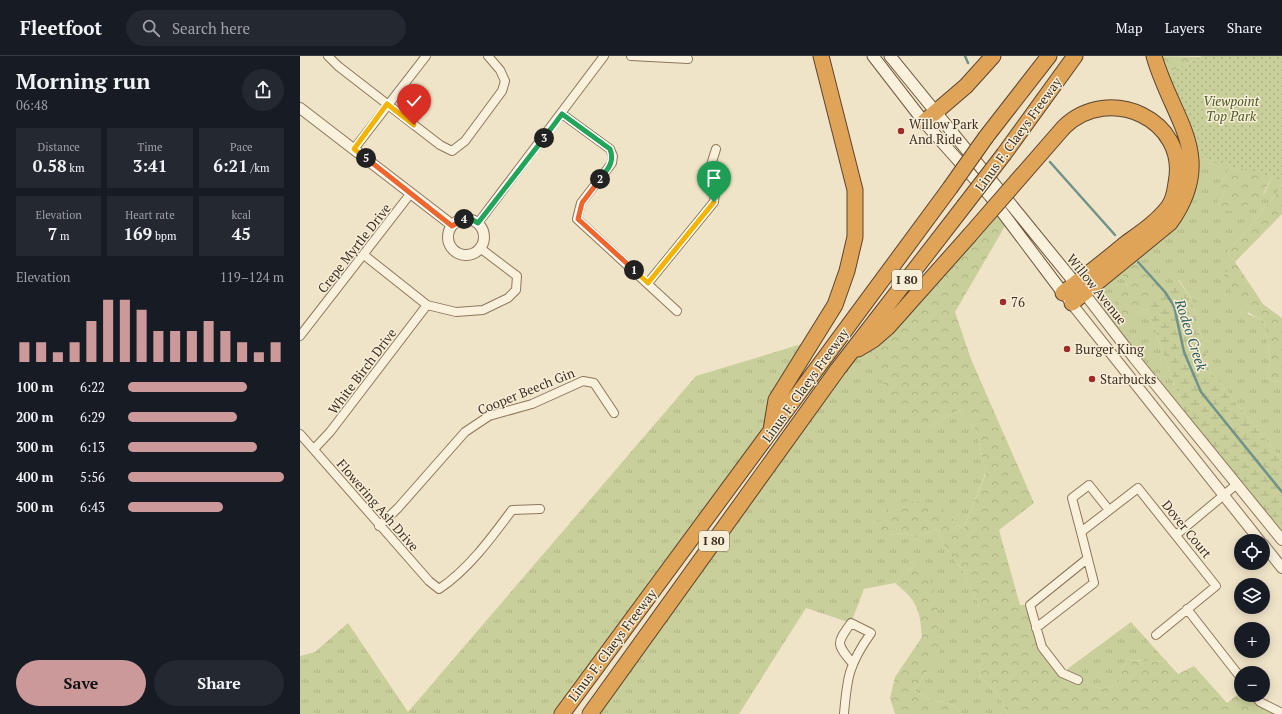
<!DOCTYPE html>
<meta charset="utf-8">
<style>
:root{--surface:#171b24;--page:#242831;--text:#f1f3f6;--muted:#9ea1a6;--line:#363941;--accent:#cc999b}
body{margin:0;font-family:"PT Serif",serif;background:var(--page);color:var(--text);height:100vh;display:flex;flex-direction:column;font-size:15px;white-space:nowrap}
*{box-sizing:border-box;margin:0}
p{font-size:13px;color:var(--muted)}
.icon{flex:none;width:22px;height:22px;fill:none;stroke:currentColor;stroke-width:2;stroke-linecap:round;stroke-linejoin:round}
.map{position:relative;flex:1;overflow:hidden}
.side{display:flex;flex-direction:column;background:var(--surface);width:300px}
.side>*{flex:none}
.fabs{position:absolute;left:934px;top:478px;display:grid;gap:8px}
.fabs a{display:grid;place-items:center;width:36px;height:36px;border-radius:50%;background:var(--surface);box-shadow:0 2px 10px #0003;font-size:20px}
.pin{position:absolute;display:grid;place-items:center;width:34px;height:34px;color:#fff;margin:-41px -17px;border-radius:50% 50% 50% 0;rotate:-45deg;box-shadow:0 0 4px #0007}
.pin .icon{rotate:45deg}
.km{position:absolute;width:20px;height:20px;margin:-10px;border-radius:50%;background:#222;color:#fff;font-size:11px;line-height:20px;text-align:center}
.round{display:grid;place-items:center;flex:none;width:42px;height:42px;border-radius:21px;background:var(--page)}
.summary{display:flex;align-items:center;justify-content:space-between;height:68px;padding:0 16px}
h1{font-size:22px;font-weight:800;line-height:30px}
.figures{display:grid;grid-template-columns:repeat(3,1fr);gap:6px;height:68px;padding:4px 16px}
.figures div{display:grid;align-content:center;border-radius:0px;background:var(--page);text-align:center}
.figures b{font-size:17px;font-weight:800}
.figures small{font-size:11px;font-weight:400}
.figures p{font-size:11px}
.chart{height:112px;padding:8px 16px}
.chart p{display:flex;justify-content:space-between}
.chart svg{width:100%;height:72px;margin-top:4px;stroke:var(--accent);stroke-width:6}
.cta{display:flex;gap:8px;margin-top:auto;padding:8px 16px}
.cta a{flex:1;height:46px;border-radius:24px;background:var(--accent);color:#111;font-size:16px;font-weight:800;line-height:46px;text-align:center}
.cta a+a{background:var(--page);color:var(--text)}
ul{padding:0 16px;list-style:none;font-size:13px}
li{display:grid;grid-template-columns:64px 48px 1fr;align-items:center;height:30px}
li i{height:10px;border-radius:5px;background:var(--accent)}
header{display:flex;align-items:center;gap:24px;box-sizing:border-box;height:56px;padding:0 20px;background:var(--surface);border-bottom:1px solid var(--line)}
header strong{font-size:19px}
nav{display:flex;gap:22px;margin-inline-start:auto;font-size:14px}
.search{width:280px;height:36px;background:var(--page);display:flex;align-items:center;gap:10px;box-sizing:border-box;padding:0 14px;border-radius:22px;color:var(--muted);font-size:15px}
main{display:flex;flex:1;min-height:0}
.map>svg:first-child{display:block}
.grass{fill:url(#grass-tufts)}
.forest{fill:url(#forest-crowns)}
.wetland{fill:url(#wetland-marsh)}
.park{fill:url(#park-dots)}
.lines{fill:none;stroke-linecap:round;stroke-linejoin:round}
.stream{stroke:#6f938a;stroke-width:2.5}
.minor-casing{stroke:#8d765c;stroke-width:10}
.tertiary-casing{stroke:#8d765c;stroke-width:12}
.secondary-casing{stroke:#6f573f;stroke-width:13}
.motorway-casing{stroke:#5b4430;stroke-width:17}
.minor{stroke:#faf1dc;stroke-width:8}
.tertiary{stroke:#faf1dc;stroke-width:10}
.secondary{stroke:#faf1dc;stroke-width:11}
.motorway{stroke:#e0a458;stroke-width:15}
.motorway-bridge-casing{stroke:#5b4430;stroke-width:17;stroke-linecap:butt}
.motorway-bridge{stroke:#e0a458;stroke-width:15}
.split-1-casing{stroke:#fff;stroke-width:8}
.split-2-casing{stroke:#fff;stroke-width:8}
.split-3-casing{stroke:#fff;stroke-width:8}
.split-4-casing{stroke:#fff;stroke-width:8}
.split-5-casing{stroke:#fff;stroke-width:8}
.split-6-casing{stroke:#fff;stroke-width:8}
.split-1{stroke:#f5b400;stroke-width:5}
.split-2{stroke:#f0652b;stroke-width:5}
.split-3{stroke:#22a559;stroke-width:5}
.split-4{stroke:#22a559;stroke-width:5}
.split-5{stroke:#f0652b;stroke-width:5}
.split-6{stroke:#f5b400;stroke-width:5}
.poi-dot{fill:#9e2a2b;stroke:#f7eed8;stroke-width:1.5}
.labels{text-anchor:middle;stroke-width:3;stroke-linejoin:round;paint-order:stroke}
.shield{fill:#f7eed8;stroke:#756857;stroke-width:1}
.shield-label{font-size:12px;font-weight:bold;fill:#3d2e20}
.park-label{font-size:13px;font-style:italic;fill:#4d5a26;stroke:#f7eed8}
.poi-label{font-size:13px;fill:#3d2e20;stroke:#f7eed8;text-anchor:start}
.street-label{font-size:13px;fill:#3d2e20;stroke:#f7eed8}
.water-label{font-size:14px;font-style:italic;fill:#2f5d5a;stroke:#f7eed8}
</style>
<header>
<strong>Fleetfoot</strong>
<div class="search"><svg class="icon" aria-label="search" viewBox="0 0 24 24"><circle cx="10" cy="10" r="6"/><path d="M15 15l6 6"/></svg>Search here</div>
<nav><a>Map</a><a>Layers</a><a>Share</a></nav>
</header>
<main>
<section class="side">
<div class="summary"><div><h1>Morning run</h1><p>06:48</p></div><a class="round"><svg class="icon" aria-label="share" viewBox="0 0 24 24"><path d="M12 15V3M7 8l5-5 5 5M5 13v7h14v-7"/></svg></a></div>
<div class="figures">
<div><p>Distance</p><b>0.58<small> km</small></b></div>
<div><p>Time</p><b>3:41</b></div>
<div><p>Pace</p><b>6:21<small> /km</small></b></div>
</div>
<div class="figures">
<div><p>Elevation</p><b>7<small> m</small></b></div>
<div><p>Heart rate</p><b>169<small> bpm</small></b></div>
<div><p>kcal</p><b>45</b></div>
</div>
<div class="chart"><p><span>Elevation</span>119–124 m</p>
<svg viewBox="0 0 160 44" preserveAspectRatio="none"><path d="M5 44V32M15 44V32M25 44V38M35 44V32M45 44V19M55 44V6M65 44V6M75 44V12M85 44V25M95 44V25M105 44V25M115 44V19M125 44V25M135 44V32M145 44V38M155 44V32"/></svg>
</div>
<ul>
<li><b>100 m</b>6:22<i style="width:76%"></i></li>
<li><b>200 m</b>6:29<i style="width:70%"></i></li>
<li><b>300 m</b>6:13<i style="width:83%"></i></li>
<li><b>400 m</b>5:56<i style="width:100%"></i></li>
<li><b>500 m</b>6:43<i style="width:61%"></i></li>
</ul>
<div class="cta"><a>Save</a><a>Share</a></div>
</section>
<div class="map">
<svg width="982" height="658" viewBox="0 0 982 658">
<defs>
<pattern id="grass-tufts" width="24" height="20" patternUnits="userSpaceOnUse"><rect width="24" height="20" fill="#c9cf9b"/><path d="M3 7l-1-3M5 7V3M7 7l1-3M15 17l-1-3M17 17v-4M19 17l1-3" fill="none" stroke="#aeb285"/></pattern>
<pattern id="forest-crowns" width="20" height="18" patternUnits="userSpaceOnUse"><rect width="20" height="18" fill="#c9cf9b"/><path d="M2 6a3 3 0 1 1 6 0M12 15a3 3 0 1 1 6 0" fill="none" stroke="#aeb285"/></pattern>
<pattern id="wetland-marsh" width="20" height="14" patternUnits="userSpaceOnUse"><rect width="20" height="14" fill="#c9cf9b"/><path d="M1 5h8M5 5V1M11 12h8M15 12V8" fill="none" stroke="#aeb285"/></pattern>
<pattern id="park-dots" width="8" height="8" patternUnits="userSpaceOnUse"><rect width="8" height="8" fill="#c9cf9b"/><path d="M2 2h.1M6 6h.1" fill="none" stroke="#aeb285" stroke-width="1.8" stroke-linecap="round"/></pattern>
</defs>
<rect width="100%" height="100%" fill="#f0e4c8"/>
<path class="grass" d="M891,99L932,110L920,127L964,138L972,121L982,124V130L948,173L927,196L935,206L948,258L964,265L970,300L967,322L982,327V404L910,315L892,244L879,224L865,236L838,206L828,201L864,172Z
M818,210L828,230L837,260L847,252L890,371L785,237Z
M518,283L470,379L261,658H0V600L15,596L48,567L108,656L396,320Z
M573,284L629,371L659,354L676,374L686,416L663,474L651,460L587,479L603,477L616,481L637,473L647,495L663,515L678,547L684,592L679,619L699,640L708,658H661L654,649L632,644L614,635L627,615L616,507L595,527L564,533L551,567L506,552L439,658H290L538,313Z
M831,566L867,606L826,604L818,628L801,633L762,617Z"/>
<path class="forest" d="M854,0L900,1L902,0L860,21Z
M935,101L974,117L960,144L932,155L916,154L920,127L932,110Z
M982,130V158L935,206L963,248L982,262V327L967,322L970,300L964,265C937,252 936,247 924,219L935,206L927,196L948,173Z
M696,148L708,165L655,256L671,303L734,447L699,474L720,549H730L742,591L762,617L801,633L818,628L826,604L867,606L878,618L894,610L927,647L941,636V639H954L982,658H708L699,640L679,619L683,592L678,547L663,515L647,495L637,473L616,481L603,477L587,479L571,471L586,454L606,445L634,447L651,460L663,474L686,417L676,374L659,354L629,371L609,365L578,320L573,284Z
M828,201L838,206L865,236L856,245L837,260L803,261L828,230L818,210Z
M616,507L628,520L637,543L640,595L614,635L632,644L654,649L661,658H595L590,642L595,621L622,581C620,553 617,545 595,527Z"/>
<path class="wetland" d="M878,224L892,244L910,315L982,404V484L890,371L847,252Z"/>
<path class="park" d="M902,0H982V124L891,99L860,21Z"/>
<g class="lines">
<path class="stream" d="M665,0L668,7
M750,106L815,179
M838,206L865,236L874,250L884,296L901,336L982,436"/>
<g class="minor-casing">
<path id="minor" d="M28,0L38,10L140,89L152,95L165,85L202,35L205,25L200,14L188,0
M331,0L388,3
M262,58L310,93L313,100L312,107L281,147L277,163L377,255
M54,93L126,0
M178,167L304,0
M64,199L127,249L156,256L183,254L208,242L216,234L217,220L180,192
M348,227L414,146L415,137L411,109L416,93
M0,280L111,137
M0,378L129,525L139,533C168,514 192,481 212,454L240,453
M14,393L30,376L127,249
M79,470L98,452L165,376L189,360L232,348L283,325L294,327L314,357
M781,476L772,442L789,429L809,454
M876,479L937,428
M887,553L941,622
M736,572L794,527L781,476L838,432L916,530L856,579
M778,624L762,617L742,591L730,549L787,503
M954,639L960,646L982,657
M544,658C547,621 549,608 571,577L551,567C536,588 536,587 553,608"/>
</g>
<g class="tertiary-casing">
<path id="tertiary" d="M0,52L152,169
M148 181a18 18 0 1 1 36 0a18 18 0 1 1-36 0Z
M781,233L834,302L982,484
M768,243L960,485
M963,488L982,512"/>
</g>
<g class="secondary-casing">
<path id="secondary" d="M573,0L624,66L690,140L763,237
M590,0L775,227"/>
</g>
<g class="motorway-casing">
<path id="motorway" d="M624,66L666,30L693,0
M686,81L749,0
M704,98L775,0
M763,237C784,221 805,205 825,188C840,177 857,166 869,150C873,144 875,135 876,127C889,64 809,27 764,71
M772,247L870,167C918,100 872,64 854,0
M558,293L573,284L588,271L669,180
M471,374L476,344L535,249L547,215L555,181V134L521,0
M262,658L650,132
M290,658L538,313L664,150"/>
</g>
<use href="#minor" class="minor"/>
<use href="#tertiary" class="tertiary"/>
<use href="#secondary" class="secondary"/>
<use href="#motorway" class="motorway"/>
<g class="motorway-bridge-casing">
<path id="motorway-bridge" d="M650,132L686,81
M664,150L704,98
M669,180L764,71"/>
</g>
<use href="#motorway-bridge" class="motorway-bridge"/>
</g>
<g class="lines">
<g class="split-1-casing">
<path id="split-1" d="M334,214L348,227L414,146"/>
</g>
<g class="split-2-casing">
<path id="split-2" d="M300,123L282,147L278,163L334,214"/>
</g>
<g class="split-3-casing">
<path id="split-3" d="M244,82L262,58L310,93C315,106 308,113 300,123"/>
</g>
<g class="split-4-casing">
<path id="split-4" d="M164,163L173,164L178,167L244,82"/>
</g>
<g class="split-5-casing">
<path id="split-5" d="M66,102L152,170L164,163"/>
</g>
<g class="split-6-casing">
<path id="split-6" d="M66,102L54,93L87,48L114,69"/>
</g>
<use href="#split-1" class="split-1"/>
<use href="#split-2" class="split-2"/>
<use href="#split-3" class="split-3"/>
<use href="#split-4" class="split-4"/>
<use href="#split-5" class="split-5"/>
<use href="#split-6" class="split-6"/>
</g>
<g class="poi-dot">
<circle cx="601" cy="75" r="4"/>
<circle cx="703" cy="246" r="4"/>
<circle cx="767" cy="293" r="4"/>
<circle cx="792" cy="323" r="4"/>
</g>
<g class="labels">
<g class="shield">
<rect x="592" y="214" width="30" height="20" rx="3"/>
<rect x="399" y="475" width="30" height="20" rx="3"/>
</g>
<g class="shield-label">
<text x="607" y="228">I 80</text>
<text x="414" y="489">I 80</text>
</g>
<g class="park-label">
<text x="931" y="50">Viewpoint<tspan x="931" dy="15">Top Park</tspan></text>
</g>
<g class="poi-label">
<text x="609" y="73">Willow Park<tspan x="609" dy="15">And Ride</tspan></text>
<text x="711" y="251">76</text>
<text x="775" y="298">Burger King</text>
<text x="800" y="328">Starbucks</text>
</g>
<g class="street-label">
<text transform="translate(718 78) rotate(-54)" y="5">Linus F. Claeys Freeway</text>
<text transform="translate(54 192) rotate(-52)" y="5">Crepe Myrtle Drive</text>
<text transform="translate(797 233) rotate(51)" y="5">Willow Avenue</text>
<text transform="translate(62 315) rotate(-53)" y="5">White Birch Drive</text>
<text transform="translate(505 329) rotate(-54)" y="5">Linus F. Claeys Freeway</text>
<text transform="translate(226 335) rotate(-22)" y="5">Cooper Beech Gin</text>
<text transform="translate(78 449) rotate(49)" y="5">Flowering Ash Drive</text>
<text transform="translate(887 473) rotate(51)" y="5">Dover Court</text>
<text transform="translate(312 589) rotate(-53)" y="5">Linus F. Claeys Freeway</text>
</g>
<g class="water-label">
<text transform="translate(891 279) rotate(72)" y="5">Rodeo Creek</text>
</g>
</g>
</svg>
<div class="fabs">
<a><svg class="icon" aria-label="locate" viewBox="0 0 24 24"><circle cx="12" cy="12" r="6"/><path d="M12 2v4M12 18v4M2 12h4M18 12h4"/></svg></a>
<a><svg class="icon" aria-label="layers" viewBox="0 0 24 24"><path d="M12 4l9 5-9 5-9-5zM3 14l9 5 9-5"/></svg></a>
<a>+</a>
<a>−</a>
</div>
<div class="pin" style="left:414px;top:146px;background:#1e9e55"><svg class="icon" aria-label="arrive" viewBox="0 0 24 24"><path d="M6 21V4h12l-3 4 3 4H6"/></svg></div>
<div class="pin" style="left:114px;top:69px;background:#d93025"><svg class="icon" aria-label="check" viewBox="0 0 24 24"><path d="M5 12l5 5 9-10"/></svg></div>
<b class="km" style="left:334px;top:214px">1</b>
<b class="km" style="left:300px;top:123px">2</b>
<b class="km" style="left:244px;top:82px">3</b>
<b class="km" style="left:164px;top:163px">4</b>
<b class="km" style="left:66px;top:102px">5</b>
</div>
</main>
